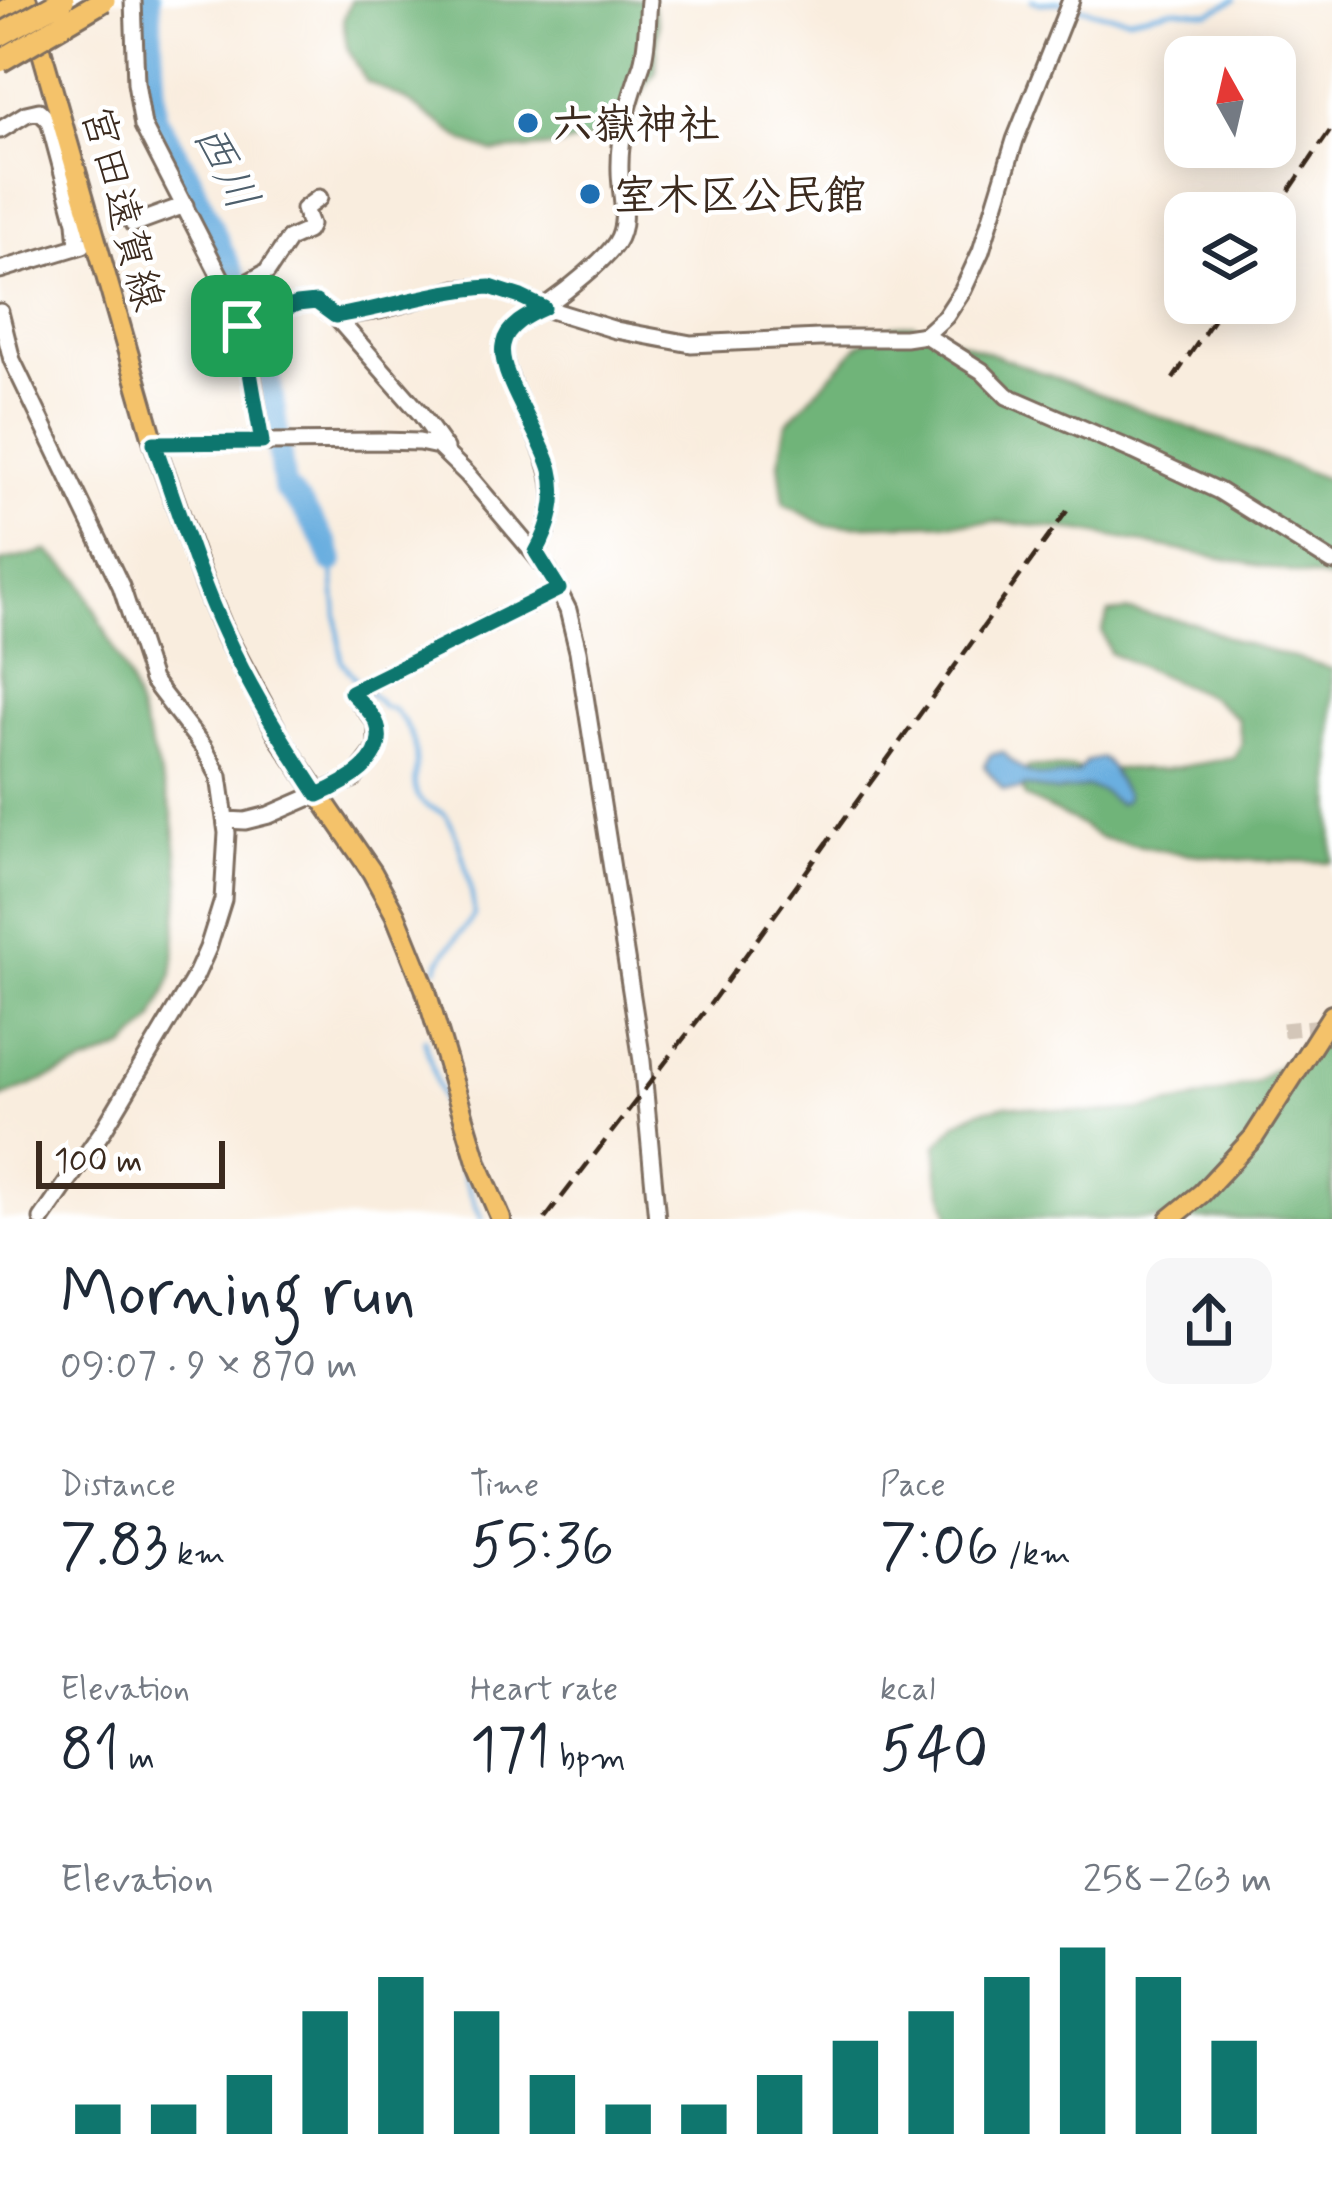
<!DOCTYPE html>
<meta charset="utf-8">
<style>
:root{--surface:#fff;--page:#f6f6f7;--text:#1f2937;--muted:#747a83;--accent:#0f766e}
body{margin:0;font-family:Mynerve,"Klee One",sans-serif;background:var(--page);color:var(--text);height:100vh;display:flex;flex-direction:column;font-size:45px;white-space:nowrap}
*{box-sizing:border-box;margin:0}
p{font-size:39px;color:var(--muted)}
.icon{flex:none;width:66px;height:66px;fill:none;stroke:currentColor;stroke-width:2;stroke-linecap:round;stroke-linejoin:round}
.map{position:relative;height:1219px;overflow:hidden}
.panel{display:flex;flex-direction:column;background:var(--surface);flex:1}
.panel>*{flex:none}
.needle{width:78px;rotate:352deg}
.tools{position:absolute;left:1164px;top:36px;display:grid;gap:24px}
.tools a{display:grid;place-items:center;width:132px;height:132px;border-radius:24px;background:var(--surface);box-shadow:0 6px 30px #0003;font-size:60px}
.scale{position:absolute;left:36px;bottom:30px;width:189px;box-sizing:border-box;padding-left:12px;border:6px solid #3b2a1e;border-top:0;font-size:33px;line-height:42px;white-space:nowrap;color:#3b2a1e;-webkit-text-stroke:9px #fff;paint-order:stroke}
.pin{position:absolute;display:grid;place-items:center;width:102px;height:102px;color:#fff;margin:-51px;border-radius:24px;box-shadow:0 6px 18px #0006}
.round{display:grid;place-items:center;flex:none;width:126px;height:126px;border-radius:24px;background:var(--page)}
.summary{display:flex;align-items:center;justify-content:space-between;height:204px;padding:0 60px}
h1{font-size:66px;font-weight:600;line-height:90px}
.stats{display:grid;grid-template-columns:repeat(3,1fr);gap:18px;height:204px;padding:12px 60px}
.stats div{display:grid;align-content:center}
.stats b{font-size:60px;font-weight:600}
.stats small{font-size:33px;font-weight:400}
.stats p{font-size:33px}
.chart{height:336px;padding:24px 60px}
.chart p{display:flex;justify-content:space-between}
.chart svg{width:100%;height:216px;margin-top:12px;stroke:var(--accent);stroke-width:6}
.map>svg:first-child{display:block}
.forest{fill:#6fb479;stroke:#556f4c;stroke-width:3}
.water{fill:#6aafe0;stroke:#526c7f;stroke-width:3}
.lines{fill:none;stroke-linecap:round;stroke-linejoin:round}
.stream{stroke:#6aafe0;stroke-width:4.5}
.river{stroke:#6aafe0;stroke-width:24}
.minor-tunnel{stroke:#d3c6b8;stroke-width:15;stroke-dasharray:15 8;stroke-linecap:butt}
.minor-casing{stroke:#7e6e61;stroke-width:21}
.major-casing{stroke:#7e6e61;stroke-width:24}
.minor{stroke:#fff;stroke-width:15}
.major{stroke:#f4c26a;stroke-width:18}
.rail{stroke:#3b2a1e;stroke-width:4.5;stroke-dasharray:18 9;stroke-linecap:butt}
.highway-bridge-casing{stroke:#7e6e61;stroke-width:27;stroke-linecap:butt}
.highway-bridge{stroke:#f4c26a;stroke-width:21}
.route-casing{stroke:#fff;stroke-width:24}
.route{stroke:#0f766e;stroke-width:15}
.poi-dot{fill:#1f6fb2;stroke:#fff;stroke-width:4.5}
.labels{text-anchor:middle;stroke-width:9;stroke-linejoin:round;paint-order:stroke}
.poi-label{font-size:42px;font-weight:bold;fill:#3b2a1e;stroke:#fff;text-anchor:start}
.street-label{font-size:42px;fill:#3b2a1e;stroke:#fff}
.water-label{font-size:45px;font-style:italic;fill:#4e5f6c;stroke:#fff}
</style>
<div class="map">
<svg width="1332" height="1219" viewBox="0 0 1332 1219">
<rect width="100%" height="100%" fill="#fff"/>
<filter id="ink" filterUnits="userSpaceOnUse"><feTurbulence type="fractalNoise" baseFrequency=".00833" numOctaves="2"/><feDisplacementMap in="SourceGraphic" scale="24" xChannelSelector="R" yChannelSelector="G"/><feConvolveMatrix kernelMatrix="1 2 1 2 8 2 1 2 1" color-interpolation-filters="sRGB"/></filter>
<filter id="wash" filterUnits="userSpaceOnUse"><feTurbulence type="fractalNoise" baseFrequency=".004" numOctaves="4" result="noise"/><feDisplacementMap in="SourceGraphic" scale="48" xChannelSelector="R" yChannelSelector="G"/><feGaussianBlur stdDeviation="2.7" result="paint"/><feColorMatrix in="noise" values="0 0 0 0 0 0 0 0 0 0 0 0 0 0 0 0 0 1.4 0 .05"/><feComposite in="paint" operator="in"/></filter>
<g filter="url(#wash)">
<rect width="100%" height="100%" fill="#f9edde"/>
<path class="forest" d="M351,0H651L658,24L656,71L632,108L601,136L553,147L493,152L466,142L406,100L366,81L347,47L343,21Z
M912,324L1332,481V580L1082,531L999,522L827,526L784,504L779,463L787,423L860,344L892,326Z
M48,551L80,579L129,680L172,812L180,879L173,974L153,1021L125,1048L0,1098V562Z
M1129,611L1194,623L1236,641L1332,669V862L1243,860L1172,852L1100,838L1074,821L1025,797L1019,778L1028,767L1162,770L1234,758L1242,743L1237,718L1210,697L1110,653L1102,631L1109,613Z
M1332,1035V1219H951L938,1175L937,1145L958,1122L979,1111L1007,1105L1088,1113L1140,1110L1193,1100L1257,1082L1300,1050Z"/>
<path class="water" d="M1003,752C1031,782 1040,778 1076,774L1087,761L1101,758C1115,765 1115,783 1126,794V800L1118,804L1101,791L1087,787L1056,792L1026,786L1018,790H1003L984,766L990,755Z"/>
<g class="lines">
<path class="stream" d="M1032,0L1040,3L1059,2L1105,14L1129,18L1173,9L1209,13L1235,0
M332,561L341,660L358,683
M366,690L384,707L392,708C409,725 417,742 416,767C415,777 413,784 417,795C423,809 436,806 446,816C458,829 474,895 474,915C463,934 445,947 437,968
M424,1039L465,1181L482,1219"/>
<path class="river" d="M149,0L155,117L189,176L224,256L263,330L284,487L303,508L327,545L332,561"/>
</g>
</g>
<g filter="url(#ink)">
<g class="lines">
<path class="minor-tunnel" d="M1283,1030L1332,1025"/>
<g class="minor-casing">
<path id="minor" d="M133,0L136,83L143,126L236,307L248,350L262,442
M0,130L26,114L39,111L49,121L76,222L78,246
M133,224L185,205
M0,270L83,245
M230,292L267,272L289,239L307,231L310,225L304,209L319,198
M0,312L12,360L121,586L152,680L204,748L219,776L227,833L223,900L208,948L195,977L104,1129L42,1219
M336,317L380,310L456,289L490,287L521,297L544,308L616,330L691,344L819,338H905L925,335L946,316L963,290L981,251L1015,140L1071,0
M242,326L297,304L316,302L336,317L420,413L445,448
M925,335L982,371L1007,396L1134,451L1219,491L1332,562
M154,443L380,441L419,442L438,446L467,474L548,570L568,610L578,651L642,1061L657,1219
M536,552C576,485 535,444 511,381C507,371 501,358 503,346C507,323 532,316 548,304C566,291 604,261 616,243C630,222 620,193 620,171C619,132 630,99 642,64C648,44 647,20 649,0
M226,820L245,821L269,815L354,778L377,748V724L351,692L559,589"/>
</g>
<g class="major-casing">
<path id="major" d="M27,0L154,443L205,586L226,636L282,741L372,872L395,914L425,988L478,1165L501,1219
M0,12L21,0
M1170,1219L1202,1193L1254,1137L1332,1015"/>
</g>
<use href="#minor" class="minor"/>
<use href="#major" class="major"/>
<path class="rail" d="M1274,213L1332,128
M1173,379L1225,303
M545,1219L711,1003L1067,511"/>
<g class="highway-bridge-casing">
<path id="highway-bridge" d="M0,35L63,0
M0,61L104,0"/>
</g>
<use href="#highway-bridge" class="highway-bridge"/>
</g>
</g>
<g class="lines" filter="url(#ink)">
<g class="route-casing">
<path id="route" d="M490,287L521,297L544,308C528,315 506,326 503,345C497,375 543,438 551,470C558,498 550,528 536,552L559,589L351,692C358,700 373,713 377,724C390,760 344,784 318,795C284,743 251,691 225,634C197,573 177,507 154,443L262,442L242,326L297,304L316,302L335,316C388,308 437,290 490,287Z"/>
</g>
<use href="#route" class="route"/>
</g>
<g class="poi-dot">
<circle cx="528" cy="123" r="12"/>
<circle cx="590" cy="194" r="12"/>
</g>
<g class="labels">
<g class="poi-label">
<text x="552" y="138">六嶽神社</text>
<text x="614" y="209">室木区公民館</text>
</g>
<g class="street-label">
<text transform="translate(124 208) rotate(75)" y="15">宮田遠賀線</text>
</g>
<g class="water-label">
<text transform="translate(227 166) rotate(63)" y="16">西川</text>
</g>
</g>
</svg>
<div class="tools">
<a><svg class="needle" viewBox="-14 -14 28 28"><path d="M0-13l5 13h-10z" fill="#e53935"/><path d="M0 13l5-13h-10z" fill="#747a83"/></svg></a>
<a><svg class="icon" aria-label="layers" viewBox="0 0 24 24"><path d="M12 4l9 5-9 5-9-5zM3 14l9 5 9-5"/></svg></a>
</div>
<div class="scale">100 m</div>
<div class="pin" style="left:242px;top:326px;background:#1e9e55"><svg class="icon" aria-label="arrive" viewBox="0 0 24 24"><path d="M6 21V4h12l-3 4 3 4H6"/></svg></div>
</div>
<section class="panel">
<div class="summary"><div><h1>Morning run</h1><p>09:07 · 9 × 870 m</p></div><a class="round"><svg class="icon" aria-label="share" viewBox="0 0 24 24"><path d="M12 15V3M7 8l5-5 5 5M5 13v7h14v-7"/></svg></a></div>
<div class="stats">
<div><p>Distance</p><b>7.83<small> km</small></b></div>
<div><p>Time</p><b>55:36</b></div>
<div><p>Pace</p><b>7:06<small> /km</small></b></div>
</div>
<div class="stats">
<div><p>Elevation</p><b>81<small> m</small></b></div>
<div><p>Heart rate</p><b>171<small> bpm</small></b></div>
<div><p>kcal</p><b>540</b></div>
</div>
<div class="chart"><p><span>Elevation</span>258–263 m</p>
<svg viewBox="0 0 160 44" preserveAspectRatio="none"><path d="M5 44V38M15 44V38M25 44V32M35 44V19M45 44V12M55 44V19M65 44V32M75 44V38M85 44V38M95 44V32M105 44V25M115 44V19M125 44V12M135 44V6M145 44V12M155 44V25"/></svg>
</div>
</section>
